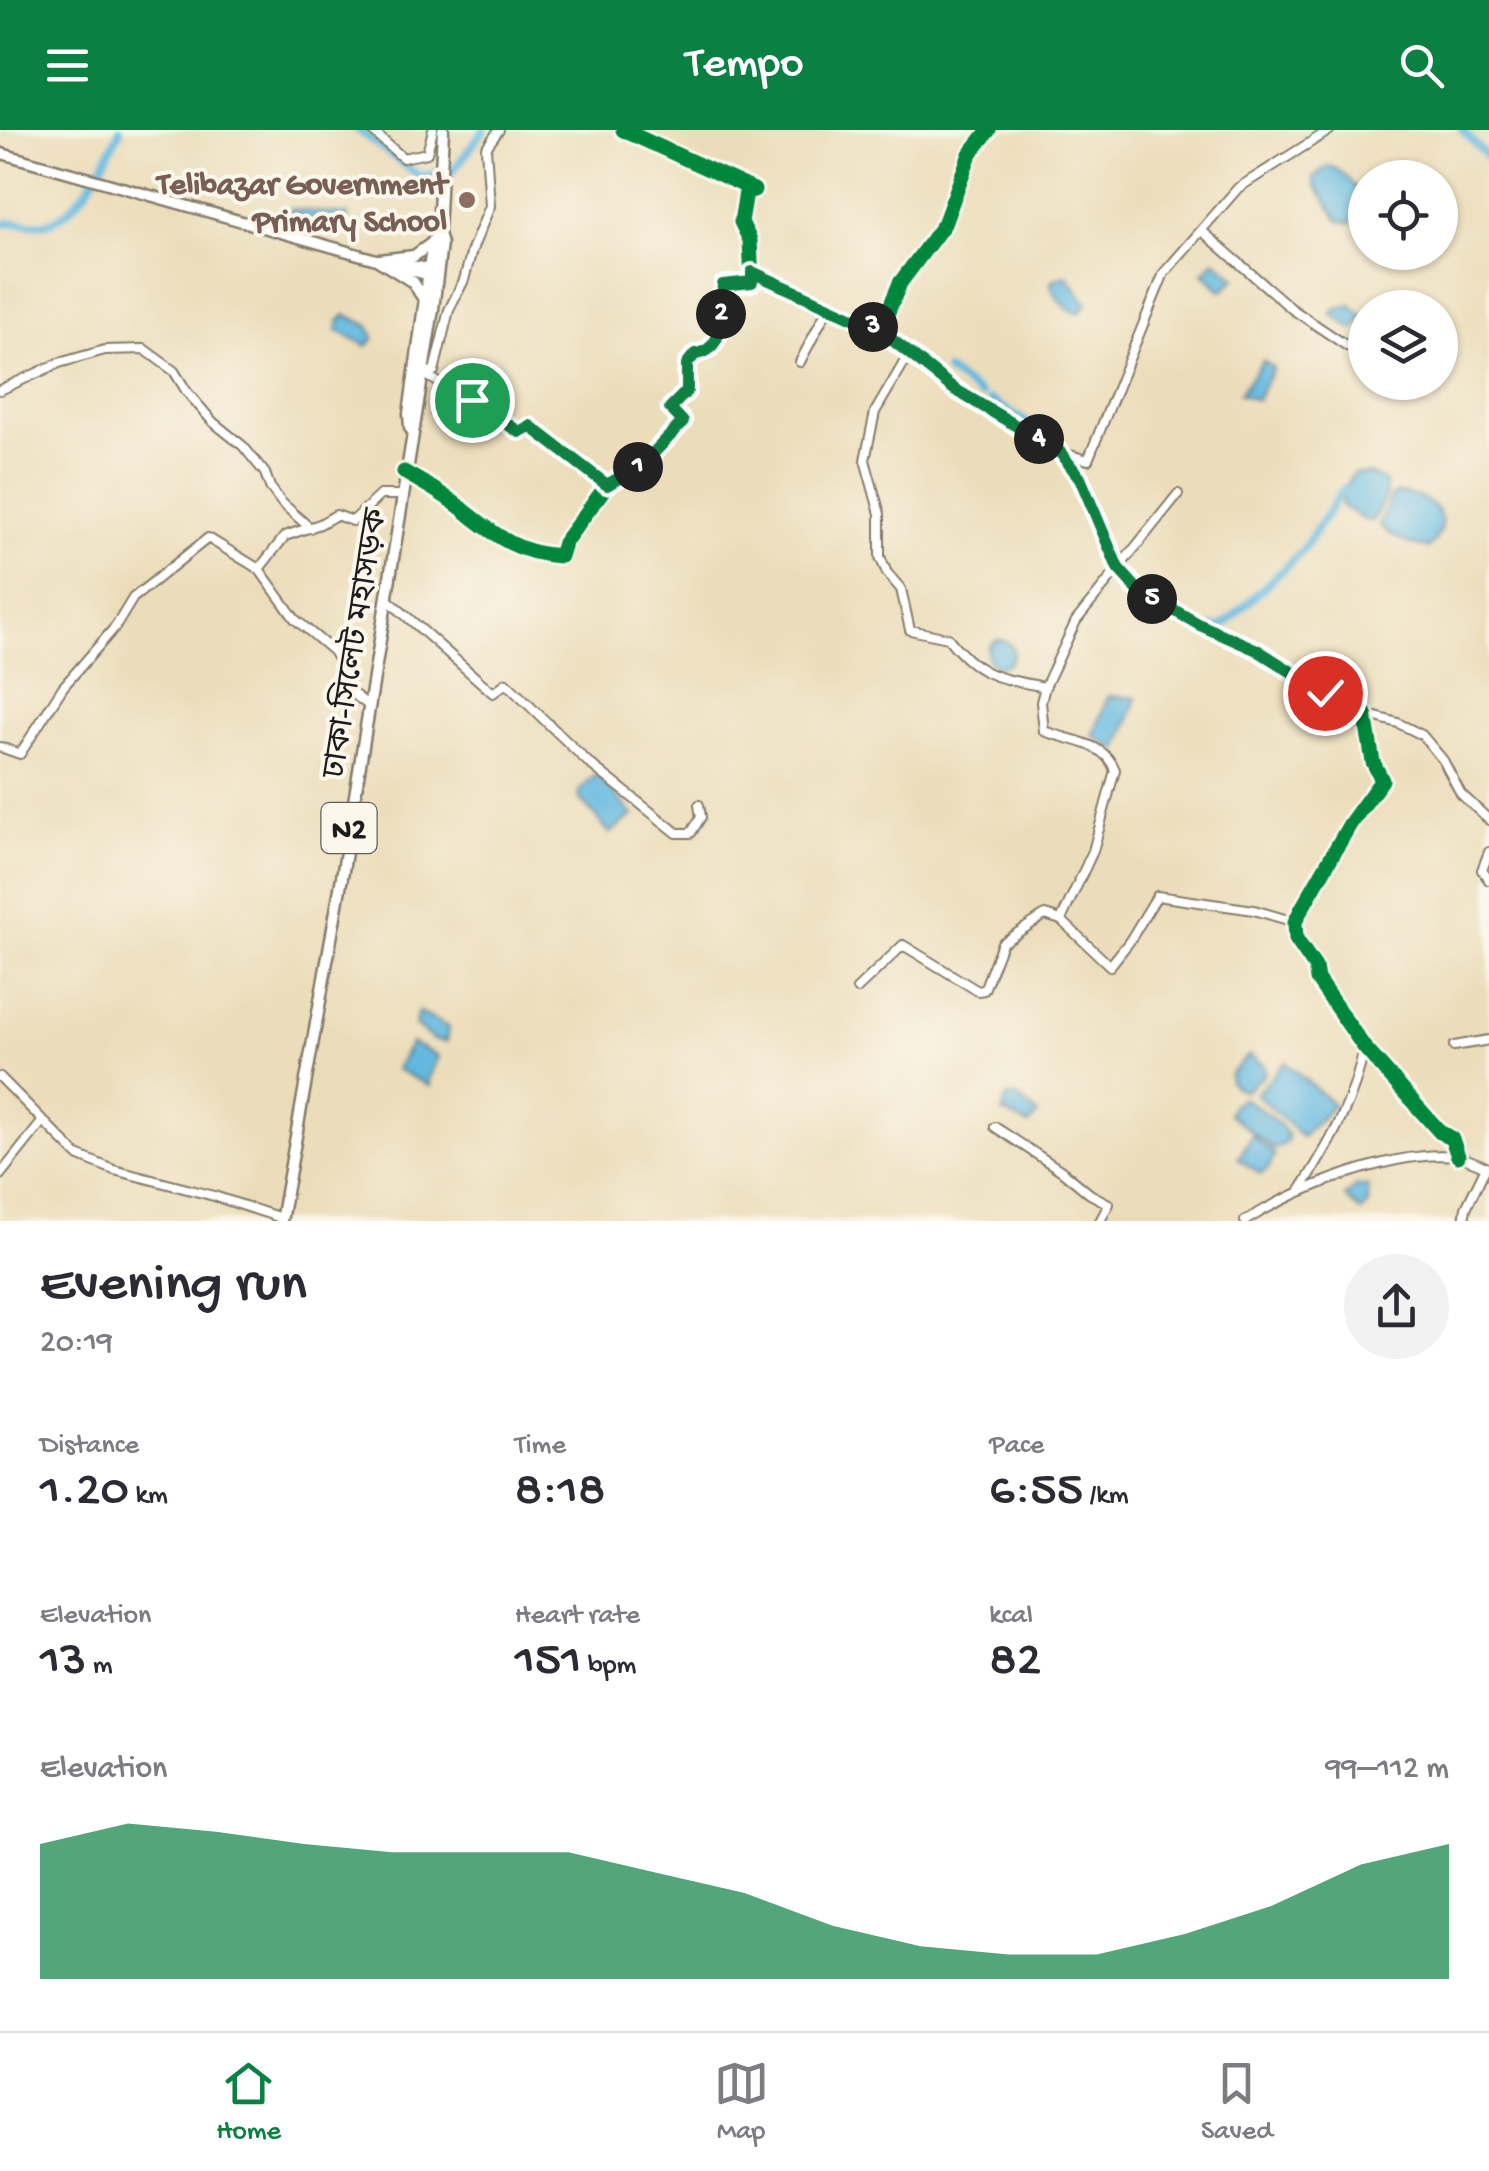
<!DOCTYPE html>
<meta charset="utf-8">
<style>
:root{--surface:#fff;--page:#f2f2f3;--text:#2b2b33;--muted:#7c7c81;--line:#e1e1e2;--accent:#0b8043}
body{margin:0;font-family:"Gochi Hand","Noto Sans Bengali",sans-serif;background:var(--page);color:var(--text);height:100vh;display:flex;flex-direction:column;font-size:38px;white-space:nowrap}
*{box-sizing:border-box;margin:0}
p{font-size:32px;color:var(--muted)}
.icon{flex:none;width:55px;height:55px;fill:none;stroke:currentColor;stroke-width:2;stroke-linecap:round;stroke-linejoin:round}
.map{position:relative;height:1091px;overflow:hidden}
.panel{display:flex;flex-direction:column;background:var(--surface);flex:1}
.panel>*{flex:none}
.fabs{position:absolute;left:1348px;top:30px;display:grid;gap:20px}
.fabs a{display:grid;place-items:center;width:110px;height:110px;border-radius:50%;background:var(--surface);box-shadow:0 2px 8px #0004;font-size:50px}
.pin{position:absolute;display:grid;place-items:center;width:85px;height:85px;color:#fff;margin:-42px;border:5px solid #fff;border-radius:50%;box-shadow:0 2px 10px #0007}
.km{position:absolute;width:50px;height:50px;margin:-25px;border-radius:50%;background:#222;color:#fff;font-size:28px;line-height:50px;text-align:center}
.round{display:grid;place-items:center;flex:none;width:105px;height:105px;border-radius:52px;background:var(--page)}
.headline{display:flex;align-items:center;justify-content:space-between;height:170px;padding:0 40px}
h1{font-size:55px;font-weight:600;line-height:75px}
.metrics{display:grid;grid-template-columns:repeat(3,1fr);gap:15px;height:170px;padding:10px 40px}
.metrics div{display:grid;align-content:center}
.metrics b{font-size:50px;font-weight:600}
.metrics small{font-size:28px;font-weight:400}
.metrics p{font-size:28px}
.chart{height:280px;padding:20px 40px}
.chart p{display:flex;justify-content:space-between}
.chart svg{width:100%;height:180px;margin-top:10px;fill:var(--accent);opacity:.7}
header{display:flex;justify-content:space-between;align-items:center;height:130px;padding:0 40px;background:var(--accent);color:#fff;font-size:45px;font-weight:600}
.tabs{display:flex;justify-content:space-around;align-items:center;height:140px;border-top:2px solid var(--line);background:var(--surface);font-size:28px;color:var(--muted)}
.tabs a{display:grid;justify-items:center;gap:5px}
.tabs .current{color:var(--accent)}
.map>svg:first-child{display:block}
.water{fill:#62b8df;stroke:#3f6a7e;stroke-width:2.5}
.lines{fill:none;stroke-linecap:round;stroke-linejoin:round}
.canal{stroke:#62b8df;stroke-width:8}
.minor-casing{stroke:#847c6b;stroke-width:12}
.major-casing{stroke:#847c6b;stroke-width:14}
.highway-casing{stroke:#847c6b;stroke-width:15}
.minor{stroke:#fff;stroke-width:8}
.major{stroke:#fff;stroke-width:9}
.highway{stroke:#fff;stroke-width:10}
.cycleway-casing{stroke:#fbf7ec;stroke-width:21}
.cycleway{stroke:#00873e;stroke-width:15}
.route-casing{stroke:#fff;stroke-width:20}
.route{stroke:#0b8043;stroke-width:12}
.education-dot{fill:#8d6e63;stroke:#fbf7ec;stroke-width:4}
.labels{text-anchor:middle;stroke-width:8;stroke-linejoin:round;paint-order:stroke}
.shield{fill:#fbf7ec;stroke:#5f5e5a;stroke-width:2.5}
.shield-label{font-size:30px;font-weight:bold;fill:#1c1c1c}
.education-label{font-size:32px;font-weight:bold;fill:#785e54;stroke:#fbf7ec;text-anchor:end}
.street-label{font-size:32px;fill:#1c1c1c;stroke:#fbf7ec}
</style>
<header><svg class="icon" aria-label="menu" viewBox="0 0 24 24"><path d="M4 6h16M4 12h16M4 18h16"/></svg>Tempo<svg class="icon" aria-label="search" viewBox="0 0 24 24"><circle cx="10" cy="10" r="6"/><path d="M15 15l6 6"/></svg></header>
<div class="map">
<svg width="1489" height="1091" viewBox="0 0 1489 1091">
<rect width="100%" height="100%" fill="#fbf7ec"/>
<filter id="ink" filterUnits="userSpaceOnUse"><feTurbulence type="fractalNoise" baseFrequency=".01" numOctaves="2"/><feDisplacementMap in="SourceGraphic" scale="20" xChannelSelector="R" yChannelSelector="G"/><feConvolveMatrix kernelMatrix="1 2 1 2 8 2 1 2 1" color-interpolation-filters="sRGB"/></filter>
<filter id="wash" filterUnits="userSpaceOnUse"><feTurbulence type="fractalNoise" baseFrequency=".0048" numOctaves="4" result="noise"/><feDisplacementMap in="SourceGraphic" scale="40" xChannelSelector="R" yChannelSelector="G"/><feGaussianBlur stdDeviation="2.25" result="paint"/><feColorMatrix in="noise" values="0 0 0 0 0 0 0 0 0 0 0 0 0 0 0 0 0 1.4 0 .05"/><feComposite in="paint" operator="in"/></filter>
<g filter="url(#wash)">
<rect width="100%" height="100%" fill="#ecddba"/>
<path class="water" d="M1328,36C1345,40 1365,65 1365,83L1351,93L1339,90L1314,53V47Z
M290,79L348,85L346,98L288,85Z
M1215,130L1236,148L1222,161L1203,143Z
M1066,145L1087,174L1079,183C1067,181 1051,164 1051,151Z
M1351,175L1364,187L1353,200L1332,184L1334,180Z
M346,185L369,196L374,208L367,216L337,200L339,191Z
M1263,231L1273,238L1257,270L1239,264Z
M1353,344H1369L1385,352L1386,366L1372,391L1363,389L1342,376L1344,358Z
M1397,363C1432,366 1457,386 1429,418C1413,417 1387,406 1379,394L1391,367Z
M987 523a13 13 0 1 1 26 0a13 13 0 1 1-26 0Z
M1108,566L1137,568L1118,620L1093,606Z
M597,644L633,685L610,703L580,669L579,661Z
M418,882L448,897L446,912L433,910L415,895Z
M411,913L438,926L429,948L430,956L396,939Z
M1249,925L1264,935L1265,944L1245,961L1235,957L1230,951V944Z
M1285,932L1334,975L1302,1007L1256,964Z
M1007,967H1017L1038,984L1029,995L1002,982Z
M1242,968C1259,977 1277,990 1288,1006L1286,1013L1274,1019L1229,984L1233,974Z
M1252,1005L1275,1025L1268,1039L1261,1044L1238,1029Z
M1357,1056L1368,1057V1075L1361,1082L1345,1067Z"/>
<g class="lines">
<path class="canal" d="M358,0L419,46L452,42L484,0
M1462,0L1489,29
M0,95C17,88 29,98 47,93C78,85 107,28 120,0
M947,241L981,265
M990,270L1032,296
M1214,497H1222L1302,421L1344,358"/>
</g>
</g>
<g filter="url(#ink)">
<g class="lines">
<g class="minor-casing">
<path id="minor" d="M371,0L403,28L427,23L433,0
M989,0L970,24L944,94L900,153L880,201L954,259L1059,321L1080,348L1118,438L1137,459L1200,495L1257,520L1300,548L1365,584L1373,632L1382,650L1350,694L1301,780L1295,792L1296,809L1315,837L1317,849L1364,917L1440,1002L1452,1009L1458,1026
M1202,101L1292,179L1347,216
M752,142L880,201
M909,224L875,282L865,330L880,384V427L887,443L901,459L910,500L948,508C978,547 999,548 1045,557
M800,232L828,178
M423,243L434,241L449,180L464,150L472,120L490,76L486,18L499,0
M423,243L519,302L530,296L607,355
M0,260L59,233L105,220L144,219L174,241L187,262L213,292L243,316L265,343L270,357L282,373L310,398
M1063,323L1088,330L1164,143L1238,58L1330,0
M405,342L508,414L545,425L560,426L564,413L607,355L643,334L683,291L670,278L687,261V234L695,224C727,221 721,179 723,155L752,153L750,110L741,92L746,62L754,60L623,0
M259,439L285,406L320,394L336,385L353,391L380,365H401
M387,469L493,563L506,553L589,633L677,703H691L701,687L699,675
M1365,584L1398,593L1422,605L1443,630L1461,664L1489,690
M0,617L20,624L63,557L116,496L133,468L208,408L259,439L295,489L333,521L347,544L352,563L368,575
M1489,722L1482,740L1489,750
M1061,790L1093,721L1115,640C1104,611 1069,611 1044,601L1041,572L1045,557L1076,491L1178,364
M857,859L903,815L978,861L984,860L1002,813L1045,785L1061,790L1110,836L1129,812L1157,766L1254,780L1295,792
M1454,916L1489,910
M0,947L77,1025L114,1040L214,1066L281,1088
M995,997L1062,1041L1090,1064L1109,1074L1100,1091
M0,1045L42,992
M1299,1062C1328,1017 1355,971 1364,917
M1245,1091C1298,1058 1394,1019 1457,1026C1466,1028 1477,1033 1486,1037L1466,1078L1464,1091"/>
</g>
<g class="major-casing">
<path id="major" d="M0,23L378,130L426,138L433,146
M397,137L424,144L430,141"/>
</g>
<g class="highway-casing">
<path id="highway" d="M378,130L413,152L425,171
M379,130L414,126L432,113
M410,298L409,284L433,111L438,103
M281,1091L342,747L433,179L441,114L438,103L443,0"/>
</g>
<use href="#minor" class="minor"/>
<use href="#major" class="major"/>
<use href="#highway" class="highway"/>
<g class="cycleway-casing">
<path id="cycleway" d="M989,0L970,24L944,94L900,153L880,201L954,259L1059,321L1080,348L1118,438L1137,459L1200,495L1257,520L1300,548L1365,584L1373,632L1382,650L1350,694L1301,780L1295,792L1296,809L1315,837L1317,849L1364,917L1440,1002L1452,1009L1458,1026
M404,342C427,355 450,368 470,385C499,408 521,424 560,426L564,413L607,355L643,334L683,291L670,278L687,261V234L695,224C727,221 721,179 723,155L752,153L750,110L741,92L746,62L754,60L623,0"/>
</g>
<use href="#cycleway" class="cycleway"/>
</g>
</g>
<g class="lines" filter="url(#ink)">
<g class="route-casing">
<path id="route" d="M472,270L519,302L530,296L607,355L643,334L683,292L670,278L687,261V234L695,224C727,220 721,179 723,155L752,152V142L880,200L954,259L1059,321L1080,348L1118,438L1137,459L1200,495L1257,520L1325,563"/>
</g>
<use href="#route" class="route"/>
</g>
<circle class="education-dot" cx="467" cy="70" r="10"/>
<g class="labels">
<rect class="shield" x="321.5" y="673" width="55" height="50" rx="8"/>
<g class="shield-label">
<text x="349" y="708">N2</text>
</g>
<g class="education-label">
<text x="447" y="63">Telibazar Government<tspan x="447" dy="37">Primary School</tspan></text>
</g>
<g class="street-label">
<text transform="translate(353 513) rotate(-81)" y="11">ঢাকা-সিলেট মহাসড়ক</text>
</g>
</g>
</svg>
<div class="fabs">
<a><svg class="icon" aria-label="locate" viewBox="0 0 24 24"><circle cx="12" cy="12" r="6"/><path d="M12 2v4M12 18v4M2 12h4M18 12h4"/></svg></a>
<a><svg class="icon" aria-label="layers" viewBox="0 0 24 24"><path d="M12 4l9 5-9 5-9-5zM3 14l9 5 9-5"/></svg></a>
</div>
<div class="pin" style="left:472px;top:270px;background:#1e9e55"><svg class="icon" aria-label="arrive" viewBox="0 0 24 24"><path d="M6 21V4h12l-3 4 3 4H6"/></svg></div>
<div class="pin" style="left:1325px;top:563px;background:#d93025"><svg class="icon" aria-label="check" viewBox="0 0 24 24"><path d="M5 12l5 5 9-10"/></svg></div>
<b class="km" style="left:638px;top:337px">1</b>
<b class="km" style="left:721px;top:184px">2</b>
<b class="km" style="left:873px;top:197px">3</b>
<b class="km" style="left:1039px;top:309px">4</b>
<b class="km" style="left:1152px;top:469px">5</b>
</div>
<section class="panel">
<div class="headline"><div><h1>Evening run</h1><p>20:19</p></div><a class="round"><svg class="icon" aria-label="share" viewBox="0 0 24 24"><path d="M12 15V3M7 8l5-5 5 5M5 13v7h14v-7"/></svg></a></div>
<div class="metrics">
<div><p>Distance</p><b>1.20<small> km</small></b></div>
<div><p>Time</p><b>8:18</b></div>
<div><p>Pace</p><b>6:55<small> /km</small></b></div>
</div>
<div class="metrics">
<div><p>Elevation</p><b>13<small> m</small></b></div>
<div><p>Heart rate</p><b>151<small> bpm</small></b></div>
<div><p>kcal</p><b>82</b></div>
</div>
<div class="chart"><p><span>Elevation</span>99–112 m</p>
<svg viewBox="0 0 160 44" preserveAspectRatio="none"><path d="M0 44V11L10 6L20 8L30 11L40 13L50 13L60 13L70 18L80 23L90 31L100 36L110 38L120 38L130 33L140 26L150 16L160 11V44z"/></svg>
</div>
</section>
<nav class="tabs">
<a class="current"><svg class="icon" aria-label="home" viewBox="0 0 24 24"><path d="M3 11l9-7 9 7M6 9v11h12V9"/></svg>Home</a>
<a><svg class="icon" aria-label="map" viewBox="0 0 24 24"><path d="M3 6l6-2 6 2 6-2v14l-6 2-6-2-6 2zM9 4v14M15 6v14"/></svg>Map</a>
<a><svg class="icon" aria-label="saved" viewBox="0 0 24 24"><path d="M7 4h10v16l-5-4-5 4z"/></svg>Saved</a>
</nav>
